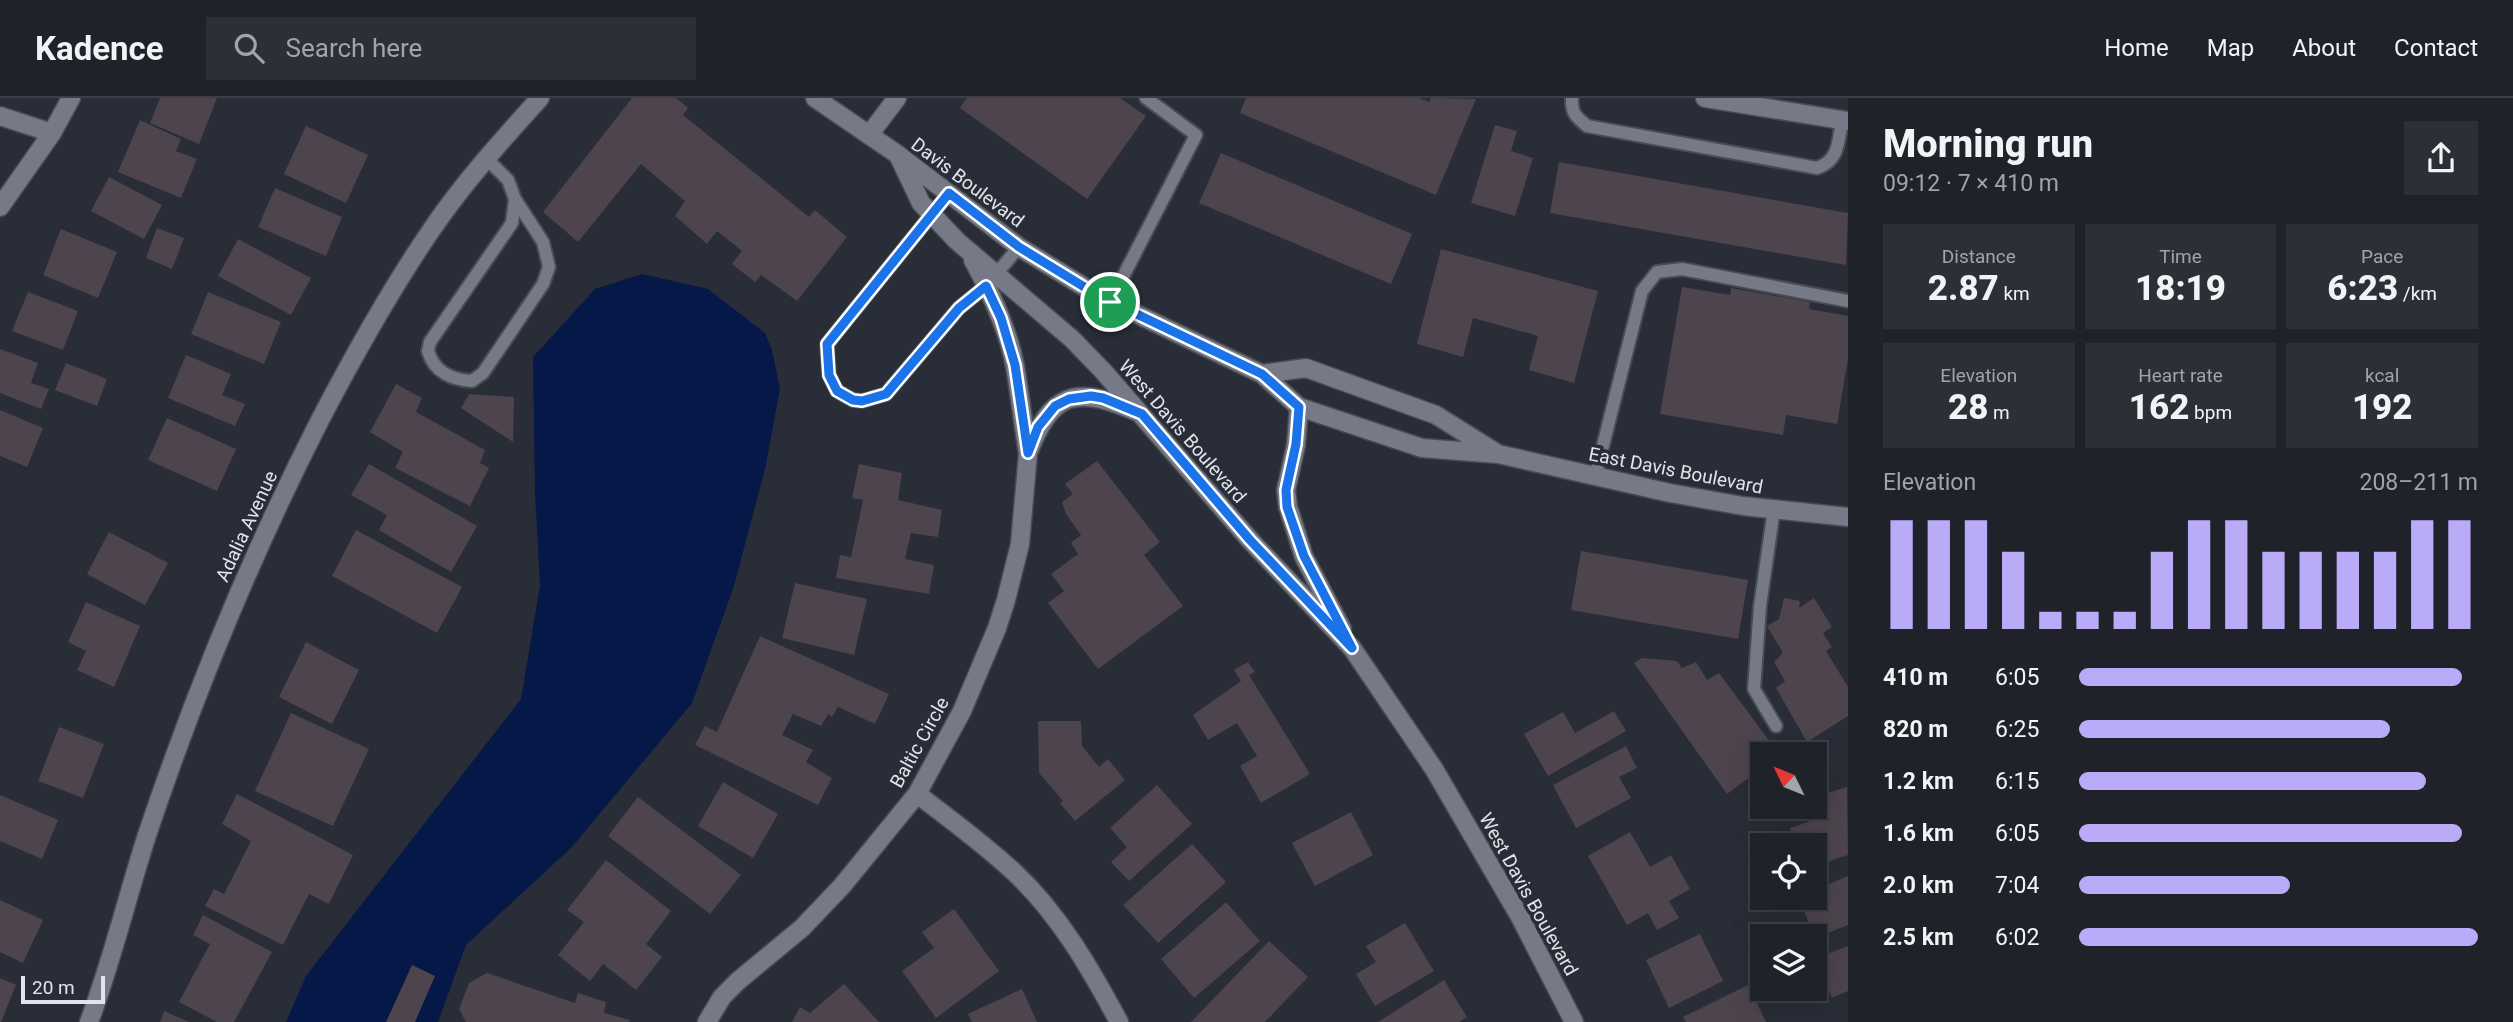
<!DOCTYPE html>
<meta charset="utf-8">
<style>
:root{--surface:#1f2229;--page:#2c2f35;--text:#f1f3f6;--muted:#a1a4a8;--line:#3c3f46;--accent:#b9abf7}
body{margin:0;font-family:Roboto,sans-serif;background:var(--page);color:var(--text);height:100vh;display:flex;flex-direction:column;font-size:26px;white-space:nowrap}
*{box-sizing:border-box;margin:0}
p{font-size:23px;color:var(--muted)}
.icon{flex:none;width:38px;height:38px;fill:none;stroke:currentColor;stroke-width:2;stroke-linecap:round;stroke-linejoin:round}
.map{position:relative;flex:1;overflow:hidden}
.panel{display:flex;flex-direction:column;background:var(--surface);width:665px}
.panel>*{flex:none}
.needle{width:46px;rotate:313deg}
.controls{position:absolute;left:1750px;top:644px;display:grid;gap:14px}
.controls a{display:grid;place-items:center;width:77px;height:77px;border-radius:0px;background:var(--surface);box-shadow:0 7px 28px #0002,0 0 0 2px var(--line);font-size:35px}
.scale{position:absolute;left:21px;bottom:18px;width:84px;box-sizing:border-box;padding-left:7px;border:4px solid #e1e4ea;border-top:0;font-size:19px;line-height:24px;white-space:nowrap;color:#e1e4ea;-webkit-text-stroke:5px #292d37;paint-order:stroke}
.pin{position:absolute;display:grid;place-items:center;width:60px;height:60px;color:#fff;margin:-30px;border:4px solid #fff;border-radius:50%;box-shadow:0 2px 7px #0007}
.round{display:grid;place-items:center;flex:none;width:74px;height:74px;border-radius:0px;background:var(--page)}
.head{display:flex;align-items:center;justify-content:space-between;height:119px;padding:0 35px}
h1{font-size:38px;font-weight:800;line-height:52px}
.stats{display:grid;grid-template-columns:repeat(3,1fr);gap:10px;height:119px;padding:7px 35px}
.stats div{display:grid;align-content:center;border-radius:0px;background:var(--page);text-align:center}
.stats b{font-size:35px;font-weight:800}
.stats small{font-size:19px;font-weight:400}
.stats p{font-size:19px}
.chart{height:196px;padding:14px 35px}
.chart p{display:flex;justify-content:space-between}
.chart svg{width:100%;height:126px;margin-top:7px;stroke:var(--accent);stroke-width:6}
ul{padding:0 35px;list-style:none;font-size:23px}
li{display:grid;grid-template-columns:112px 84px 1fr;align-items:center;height:52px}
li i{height:18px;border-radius:9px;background:var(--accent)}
header{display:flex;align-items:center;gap:42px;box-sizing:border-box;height:98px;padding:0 35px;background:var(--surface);border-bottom:2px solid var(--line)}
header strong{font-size:33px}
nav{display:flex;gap:38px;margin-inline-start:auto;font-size:24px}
.search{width:490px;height:63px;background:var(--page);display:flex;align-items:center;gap:18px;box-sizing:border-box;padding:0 24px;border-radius:0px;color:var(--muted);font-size:26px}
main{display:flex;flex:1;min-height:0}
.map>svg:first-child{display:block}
.water{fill:#051848}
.building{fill:#4d444d}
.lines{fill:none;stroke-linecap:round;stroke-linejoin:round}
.lane-casing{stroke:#484b54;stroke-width:16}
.street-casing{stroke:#484b54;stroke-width:21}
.secondary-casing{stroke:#484b54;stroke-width:21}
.lane{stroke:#757a86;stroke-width:12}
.street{stroke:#757a86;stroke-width:18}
.secondary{stroke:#757a86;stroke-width:18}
.route-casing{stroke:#fff;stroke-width:14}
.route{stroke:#1a73e8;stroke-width:9}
.labels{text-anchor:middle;stroke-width:7;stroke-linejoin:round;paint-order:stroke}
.street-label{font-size:19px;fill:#e1e4ea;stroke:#292d37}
</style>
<header>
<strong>Kadence</strong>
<div class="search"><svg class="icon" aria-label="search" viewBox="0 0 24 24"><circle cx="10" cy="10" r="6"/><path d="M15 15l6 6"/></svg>Search here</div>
<nav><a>Home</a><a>Map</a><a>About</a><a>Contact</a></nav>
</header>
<main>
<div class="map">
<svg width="1848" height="924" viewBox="0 0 1848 924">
<rect width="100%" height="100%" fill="#292d37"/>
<path class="water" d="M642,176L708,191L765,235L772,252L780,291L765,371L734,488L692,605L571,750L466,847L438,924H286L306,878L521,601L540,487L535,395L533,259L595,191Z"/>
<path class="building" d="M160,0H217L199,46L150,25Z
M632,0H676L688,10L683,17L809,119L815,112L847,139L797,203L761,177L755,184L732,166L742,153L717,133L707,146L675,118L685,103L641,66L578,144L543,114Z
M967,0H1120L1146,18L1087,101L960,10Z
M1246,0H1419L1429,4L1431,0L1476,1L1436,97L1240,15Z
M140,22L181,41L176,53L197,61L181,100L118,74Z
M1495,27L1517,33L1511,53L1533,60L1515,118L1471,105Z
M306,28L368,57L346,105L284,76Z
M1221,55L1412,136L1391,186L1199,105Z
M1559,64L1848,115L1846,167L1550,115Z
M109,79L162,107L144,141L91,113Z
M275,90L342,119L326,158L258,129Z
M157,130L184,140L172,171L146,160Z
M61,131L117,154L98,200L43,177Z
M238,141L311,180L291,217L218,178Z
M1441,151L1598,193L1574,285L1529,272L1538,238L1473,220L1463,259L1417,246Z
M1682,189L1730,197L1731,190L1810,204L1809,211L1848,218V261L1837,326L1786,317L1783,337L1660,316Z
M28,194L78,213L63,252L12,233Z
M208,194L281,224L264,266L191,236Z
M0,251L38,265L31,285L49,291L41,311L0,295Z
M186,257L231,276L222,297L245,306L235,328L168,300Z
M66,265L107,281L97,308L55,292Z
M396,286L422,300L416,314L485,352L480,365L489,370L470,408L395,370L403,354L370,334Z
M469,296L514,299L513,344L461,310Z
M0,312L43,330L27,369L0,358Z
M167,320L236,351L217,393L148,362Z
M1097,363L1160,444L1144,457L1183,508L1098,571L1048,505L1064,493L1051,476L1078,456L1071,445L1081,437L1066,416L1062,404L1073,396L1065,386Z
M369,366L477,428L451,474L379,432L387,417L351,397Z
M859,366L902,375L898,402L942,412L938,439L911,435L905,461L934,467L929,496L836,480L840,457L851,459L863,402L852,400Z
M356,432L462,489L437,535L332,478Z
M109,434L168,465L145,507L87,476Z
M1581,453L1748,482L1738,541L1571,512Z
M795,485L867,501L854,557L782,540Z
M1784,500L1800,503L1799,510L1814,500L1832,529L1823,535L1832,549L1826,553L1848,589V618L1807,644L1776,590L1785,583L1774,564L1783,555L1767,528L1779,521Z
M86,504L140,528L114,589L77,572L86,553L68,544Z
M760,538L889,596L875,626L838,609L832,619L828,616L821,628L793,616L782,637L813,652L806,664L832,680L818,707L695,647L705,628L717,634Z
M306,544L359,572L332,626L279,599Z
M1642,560L1677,563L1682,570L1696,564L1707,582L1719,575L1779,656H1762V670L1727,696L1634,565Z
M1248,564L1255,574L1249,577L1310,676L1261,705L1240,668L1257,658L1237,625L1208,642L1193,617L1241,583L1234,572Z
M1614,613L1626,633L1548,678L1524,636L1563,614L1575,635Z
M291,615L369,651L333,728L255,693Z
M1038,623H1081L1082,648L1099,669L1108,661L1125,682L1075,723L1060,705L1063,703L1039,675Z
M59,629L104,646L83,700L38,683Z
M1626,648L1637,670L1619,679L1631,700L1576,730L1553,687Z
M723,684L778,716L753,760L698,728Z
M1157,687L1192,726L1129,783L1111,764L1127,749L1110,730Z
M1847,689L1848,757L1815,768V747H1796L1790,730L1811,723L1807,709H1815V699Z
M237,696L353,757L329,806L309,796L283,847L205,808L214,791L224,796L251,743L222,726Z
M0,697L58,722L42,761L0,743Z
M638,699L741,777L710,816L608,738Z
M1351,714L1373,757L1315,788L1292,745Z
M1630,734L1650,769L1671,757L1690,791L1669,803L1679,820L1657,832L1648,815L1627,827L1588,758Z
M1192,746L1226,784L1158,845L1123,807Z
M606,762L671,813L646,846L662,859L636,892L603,866L590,883L558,857L584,824L567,812Z
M1848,778V827L1815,840L1799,800H1815V792Z
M0,802L43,822L23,865L0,854Z
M1226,804L1260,843L1194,900L1161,861Z
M954,811L999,873L936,920L902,873L934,850L922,834Z
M203,817L272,854L234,924H217L179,904L210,846L193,837Z
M1405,825L1434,873L1375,908L1356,876L1376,864L1366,848Z
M1700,836L1723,883L1669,910L1646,862Z
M1269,843L1308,879L1265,924H1191Z
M1848,848V893L1832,900L1816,860Z
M412,867L435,878L415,924H386Z
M487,875L575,905L578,895L606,904L604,915L630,922L629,924H466L459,911L469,885Z
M0,880L16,887L1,924H0Z
M1444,882L1467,919L1459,924H1378Z
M844,886L879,924H792L800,909L810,915Z
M1748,887L1766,924H1686L1683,919Z
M1022,891L1037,924H972L968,916Z
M164,913L189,924H160Z"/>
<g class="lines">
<g class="lane-casing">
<path id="lane" d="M1572,0C1571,15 1576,19 1587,28L1817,70C1840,62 1838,43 1842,22
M486,60L508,82L515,101L543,144L549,169L543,186L483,275L472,283C452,282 434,274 428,253L430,244L512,125L515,101
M949,95L827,246L829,277L837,293L853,302L862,303L886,296L959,210L986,188L1019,149
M1110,204L1196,37L1146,0
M1595,379L1642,193L1657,174L1682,171L1848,203
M1774,411L1760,508L1754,591L1776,628"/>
</g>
<g class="street-casing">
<path id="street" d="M1705,0L1848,23
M0,18L52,35
M869,37L897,0
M0,109L52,35L71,0
M917,696C950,721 984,746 1014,774C1059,816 1090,870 1119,924
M89,924C112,863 127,799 147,737C195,594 251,457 320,322C354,257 390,192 432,131C464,84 502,42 540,0
M707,924L722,899L738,883L802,830L842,788L917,696L962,613L997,530L1006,502L1020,446L1028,355"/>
</g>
<g class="secondary-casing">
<path id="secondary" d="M815,0L897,56L1019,149L1099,198L1262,276L1299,309L1422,350L1498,356L1670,395L1743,408L1848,419
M899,59L921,105L957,143L1072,241L1104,274L1250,442L1352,550L1434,671L1520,819L1574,924
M973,162C991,195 1008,231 1015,268C1020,297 1023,326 1028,355
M1262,276L1306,270L1436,317L1495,354
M1299,309L1296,347L1286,392L1288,409L1304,459L1342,531
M1028,355C1051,294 1076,287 1135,313"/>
</g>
<use href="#lane" class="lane"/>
<use href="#street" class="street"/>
<use href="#secondary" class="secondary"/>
</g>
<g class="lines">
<g class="route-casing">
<path id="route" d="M949,95L1019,149L1099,198L1262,276L1299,309L1296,346L1286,392L1287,409L1304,458L1352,550L1250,442L1142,316L1103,300L1091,298L1069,301L1055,308L1038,329L1028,355L1015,267L1001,220L986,188L959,210L886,296L862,303L853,302L837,293L829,277L827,246Z"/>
</g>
<use href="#route" class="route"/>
</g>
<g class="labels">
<g class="street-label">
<text transform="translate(968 84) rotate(37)" y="7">Davis Boulevard</text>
<text transform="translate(1183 333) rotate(49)" y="7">West Davis Boulevard</text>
<text transform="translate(1676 372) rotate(11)" y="7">East Davis Boulevard</text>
<text transform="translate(246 428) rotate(-65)" y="7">Adalia Avenue</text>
<text transform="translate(919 644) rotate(-61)" y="7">Baltic Circle</text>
<text transform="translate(1529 796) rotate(61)" y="7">West Davis Boulevard</text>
</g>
</g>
</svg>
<div class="controls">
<a><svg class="needle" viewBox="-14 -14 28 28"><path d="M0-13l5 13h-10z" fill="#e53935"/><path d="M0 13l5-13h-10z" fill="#a1a4a8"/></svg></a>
<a><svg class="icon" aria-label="locate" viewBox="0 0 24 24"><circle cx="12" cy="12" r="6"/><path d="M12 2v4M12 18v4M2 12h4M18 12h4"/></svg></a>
<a><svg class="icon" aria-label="layers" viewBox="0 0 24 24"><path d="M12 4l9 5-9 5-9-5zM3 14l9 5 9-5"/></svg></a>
</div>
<div class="scale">20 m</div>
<div class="pin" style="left:1110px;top:204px;background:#1e9e55"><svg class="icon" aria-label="arrive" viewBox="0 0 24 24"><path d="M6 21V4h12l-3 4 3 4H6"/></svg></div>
</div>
<section class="panel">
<div class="head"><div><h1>Morning run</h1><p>09:12 · 7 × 410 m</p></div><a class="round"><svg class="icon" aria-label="share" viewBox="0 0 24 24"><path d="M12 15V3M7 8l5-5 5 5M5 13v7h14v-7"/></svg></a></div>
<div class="stats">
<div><p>Distance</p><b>2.87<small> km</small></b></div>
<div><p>Time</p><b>18:19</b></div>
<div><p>Pace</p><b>6:23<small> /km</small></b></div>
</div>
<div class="stats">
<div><p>Elevation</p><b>28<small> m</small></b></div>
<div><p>Heart rate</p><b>162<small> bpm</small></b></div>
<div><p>kcal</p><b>192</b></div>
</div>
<div class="chart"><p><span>Elevation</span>208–211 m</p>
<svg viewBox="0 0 160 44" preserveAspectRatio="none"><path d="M5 44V6M15 44V6M25 44V6M35 44V17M45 44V38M55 44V38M65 44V38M75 44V17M85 44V6M95 44V6M105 44V17M115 44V17M125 44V17M135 44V17M145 44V6M155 44V6"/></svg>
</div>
<ul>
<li><b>410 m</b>6:05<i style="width:96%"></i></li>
<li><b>820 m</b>6:25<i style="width:78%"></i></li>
<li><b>1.2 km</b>6:15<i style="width:87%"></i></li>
<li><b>1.6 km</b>6:05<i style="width:96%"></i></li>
<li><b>2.0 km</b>7:04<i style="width:53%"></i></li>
<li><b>2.5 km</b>6:02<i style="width:100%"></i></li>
</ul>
</section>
</main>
